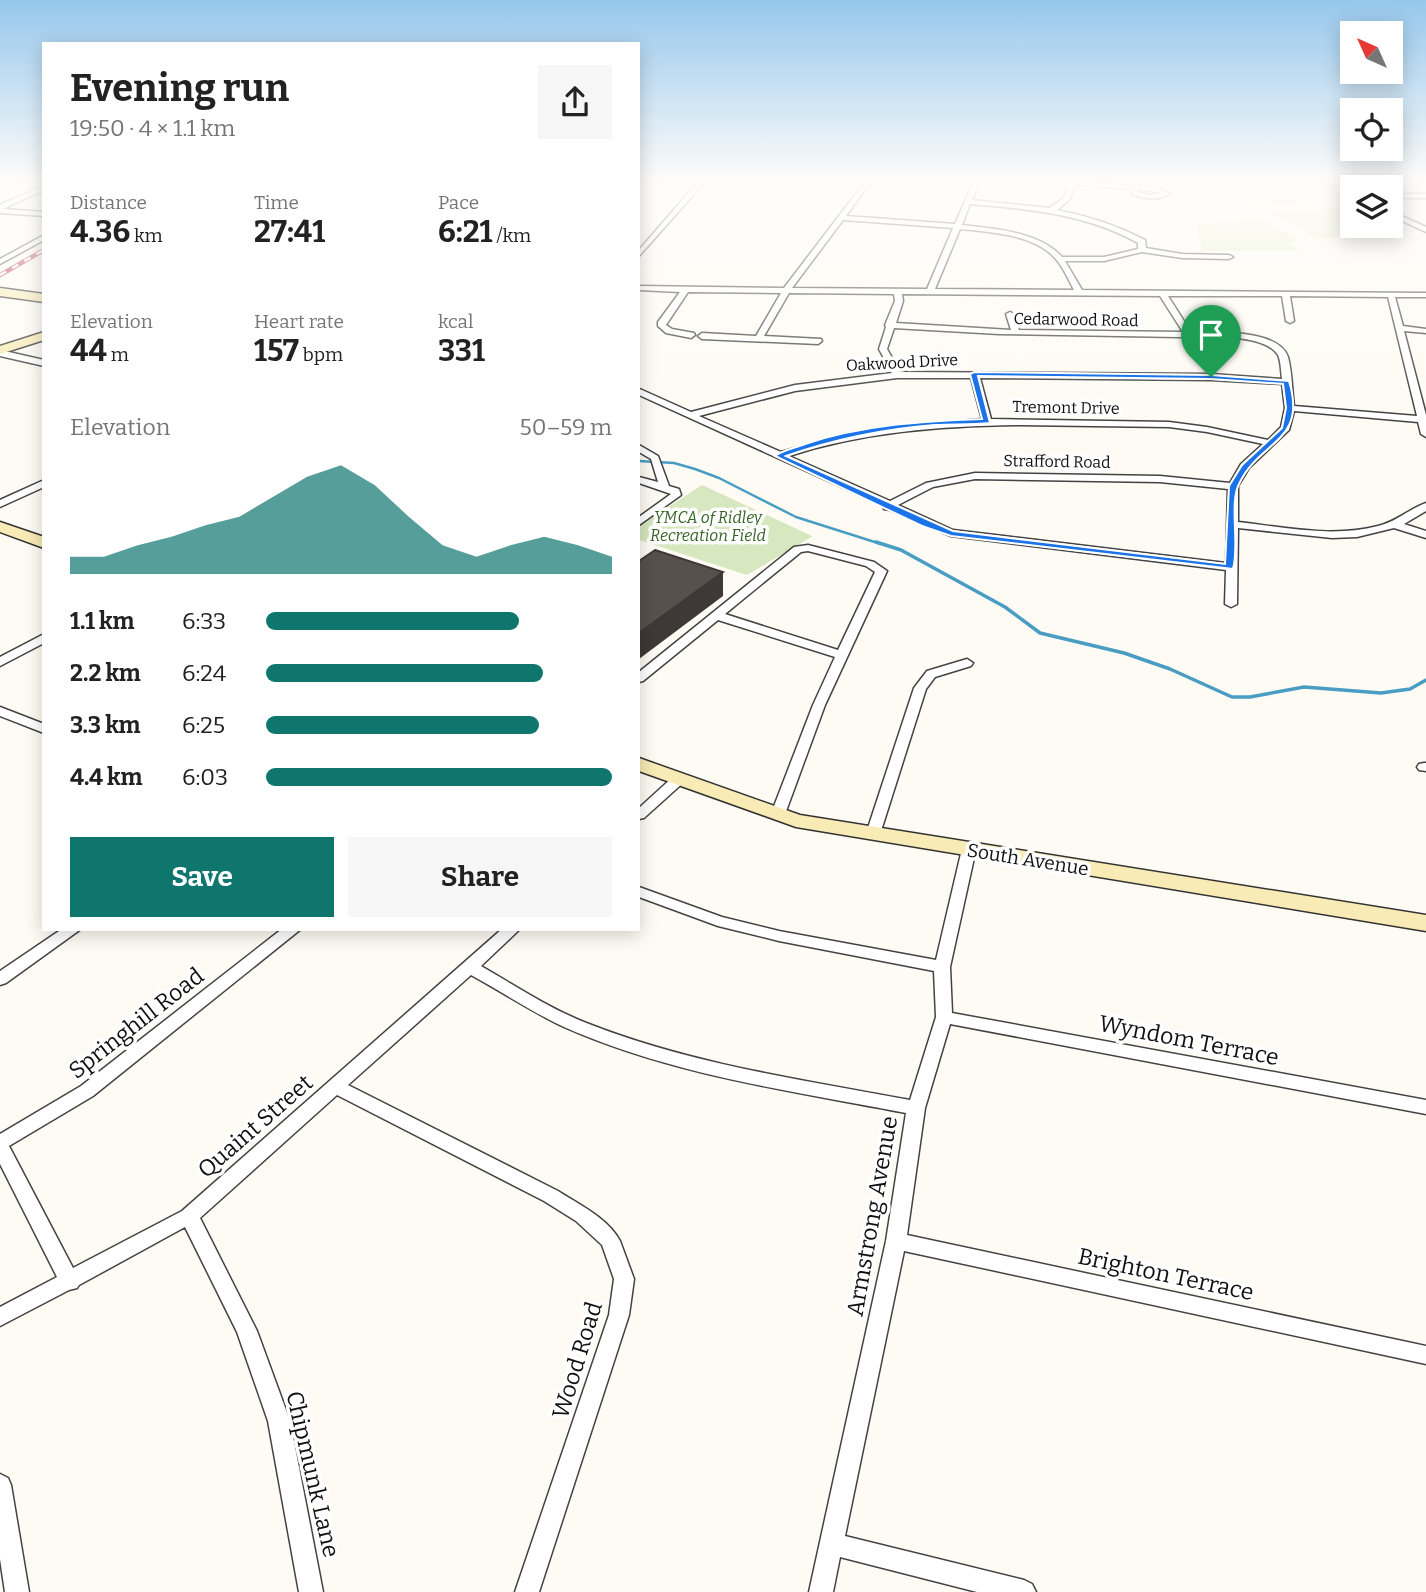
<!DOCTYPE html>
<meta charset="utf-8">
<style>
:root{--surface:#fff;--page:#f6f6f6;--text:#222;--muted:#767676;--accent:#0f766e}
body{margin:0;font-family:Bitter,serif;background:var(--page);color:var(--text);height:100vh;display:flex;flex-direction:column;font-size:26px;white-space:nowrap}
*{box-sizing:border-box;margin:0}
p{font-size:23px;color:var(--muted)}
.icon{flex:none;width:38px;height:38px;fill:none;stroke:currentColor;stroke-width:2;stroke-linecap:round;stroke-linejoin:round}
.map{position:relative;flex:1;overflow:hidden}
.side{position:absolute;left:42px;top:42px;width:598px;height:889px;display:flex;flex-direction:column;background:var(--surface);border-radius:0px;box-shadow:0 4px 18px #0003}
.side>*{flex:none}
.needle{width:46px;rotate:315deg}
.fabs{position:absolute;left:1340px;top:21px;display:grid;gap:14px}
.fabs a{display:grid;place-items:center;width:63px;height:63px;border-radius:0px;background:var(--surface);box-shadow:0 4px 18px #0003;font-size:35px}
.pin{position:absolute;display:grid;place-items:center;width:60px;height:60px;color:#fff;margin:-72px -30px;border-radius:50% 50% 50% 0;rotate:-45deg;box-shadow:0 0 7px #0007}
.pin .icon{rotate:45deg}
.round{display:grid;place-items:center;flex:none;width:74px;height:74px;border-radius:0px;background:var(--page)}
.overview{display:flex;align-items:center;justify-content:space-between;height:119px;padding:0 28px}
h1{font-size:38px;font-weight:700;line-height:52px}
.stats{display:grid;grid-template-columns:repeat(3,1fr);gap:10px;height:119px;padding:7px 28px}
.stats div{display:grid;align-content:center}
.stats b{font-size:30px;font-weight:700}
.stats small{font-size:19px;font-weight:400}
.stats p{font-size:19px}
.chart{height:196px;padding:14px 28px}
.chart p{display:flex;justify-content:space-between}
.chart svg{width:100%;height:126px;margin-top:7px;fill:var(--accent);opacity:.7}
.primary-button{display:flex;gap:14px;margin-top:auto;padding:14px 28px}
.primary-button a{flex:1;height:80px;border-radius:0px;background:var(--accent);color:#fff;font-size:28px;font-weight:700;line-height:80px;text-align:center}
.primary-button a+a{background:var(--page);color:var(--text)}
ul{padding:0 28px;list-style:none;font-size:23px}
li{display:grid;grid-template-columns:112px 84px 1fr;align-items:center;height:52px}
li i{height:18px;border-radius:9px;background:var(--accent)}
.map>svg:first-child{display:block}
.green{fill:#d7e7bf}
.pitch{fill:#e7efd0}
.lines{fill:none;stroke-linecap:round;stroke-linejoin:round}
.stream-far1{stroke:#499dc3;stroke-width:2.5}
.stream{stroke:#499dc3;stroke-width:3.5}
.street-casing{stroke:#434343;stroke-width:3}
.secondary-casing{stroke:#323232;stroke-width:3}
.street{fill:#fff;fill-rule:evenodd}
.secondary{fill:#f8ebb5;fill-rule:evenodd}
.rail-casing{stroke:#b53345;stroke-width:4.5}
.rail{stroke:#fff;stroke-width:2.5;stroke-dasharray:7;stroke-linecap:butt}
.shaded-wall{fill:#3e3836}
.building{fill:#58504d;stroke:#3e3836;stroke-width:2}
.route{fill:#1a73e8;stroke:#fff;stroke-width:2;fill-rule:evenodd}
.labels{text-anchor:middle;stroke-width:7;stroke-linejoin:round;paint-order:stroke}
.far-street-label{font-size:16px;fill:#101010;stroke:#fff}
.far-park-label{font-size:16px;font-style:italic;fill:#376325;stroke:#fff}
.street-label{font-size:19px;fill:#101010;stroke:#fff}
.near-street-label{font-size:23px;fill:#101010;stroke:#fff}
</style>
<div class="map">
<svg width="1426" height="1592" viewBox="0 0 1426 1592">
<rect width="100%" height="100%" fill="#fefbf4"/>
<path class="green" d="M702,485L812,536H813L747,575L639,540V526Z"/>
<path class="pitch" d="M1250,188L1301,189L1322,204L1249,208L1220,191Z
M1352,207L1353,226H1389L1402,232L1317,239L1270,213Z
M1264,220L1300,241L1288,242L1300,251H1202L1197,225Z"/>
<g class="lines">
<path class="stream-far1" d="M639,461L674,463L695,469L719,478L796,517L881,544"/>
<path class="stream" d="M876,542L901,550L1005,607L1040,633L1124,653L1170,669L1232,697H1250L1304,687L1381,693L1410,689L1426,680"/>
<g class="street-casing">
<path id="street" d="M697,183H704L639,256V250Z
M864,183H870L846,216L955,224L973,183H979L972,200L1049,208L1064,198L1069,183L1152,186L1170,193C1159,201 1145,199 1132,194V189L1075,185L1069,200L1057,210C1088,216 1116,225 1145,240L1146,248L1182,254L1229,255L1233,257L1229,259L1182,258L1142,252L1104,261H1065L1082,290L1426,293V297H1395L1403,326L1426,329V333L1404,331L1426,415V437L1421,434L1418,422L1294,411L1289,430L1249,468L1238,486V522C1283,527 1332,538 1378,526C1396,522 1409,509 1426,503V511L1404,524L1426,531V538L1394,528L1357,537L1332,538L1238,528L1237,604L1231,607L1225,604L1226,570L951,536L890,510L884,509L883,506L639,395V389L642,390L691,412L795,385L892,373L879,349L886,327L885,325L895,301L894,294L789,293L764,336L821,339L822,341L818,344L702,339L698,336L702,333L756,336L781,293L688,292L666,325L672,329L694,333L695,335L691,338L666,333L658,326V322L680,292L639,290V286L784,288ZM1138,189L1161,193L1150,195L1138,192ZM970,204C1029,209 1086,214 1138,243V249L1104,257H1062C1039,231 994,229 962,225ZM843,220L953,228L927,289L792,288ZM960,229C989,232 1032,234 1054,257C1063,266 1068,279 1074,290L935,289ZM902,294L1160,296L1183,332L1019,330L1014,314L1010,312L1006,314L1011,330L896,323L903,301ZM1168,296H1282L1286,321L1290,323L1294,321L1290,296L1388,297L1417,416L1294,406C1292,390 1292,372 1288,357C1279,329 1214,332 1191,332ZM894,328L999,334L1239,338C1251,340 1271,343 1278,355C1281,361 1281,372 1282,379L1211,374L900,372L887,349ZM897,378H971L982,419L880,428L846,434L781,452L699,416L795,391ZM980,378L1211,380L1282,384L1285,408L1281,427L1268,440L1207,427L1169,422L991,419ZM1018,425L1169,427L1207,432L1263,444L1241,464L1230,483L1160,476L975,473L926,483L890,501L789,456C864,432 939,426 1018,425ZM975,479L1160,482L1228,489L1226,563L953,530L898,505L933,487Z
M1330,183H1338L1353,190V195Z
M44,185V190L3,209L44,212V216L0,213V205Z
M1391,194H1426V198H1391Z
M1391,211L1426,227V232L1391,216Z
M44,235V240L0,264V259Z
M0,350L44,360V366L0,356Z
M639,445L658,456L669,486L679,489L681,495L639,525V517L671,494L639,483V477L658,482L651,459L639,452Z
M44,480V487L0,507V500Z
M808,545L874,562L887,571L825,705L785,814L778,818L771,814L813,705L835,657L718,620L643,681L639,682V672L794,547ZM808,551L866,566L875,572L838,650L725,614L801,552Z
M44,634V643L0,666V657Z
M967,659L973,663L971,666L935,677L926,689L880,834L873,838L868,837L866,834L914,688L927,671Z
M0,707L44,724V733L0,716Z
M1424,763H1426V771L1419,770L1417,767L1419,764Z
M679,775L684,776L686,779L684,782L644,818L639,819V808L674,776Z
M969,844L976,849L950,967L952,1013L1426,1100V1114L950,1024L925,1108L907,1235L1426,1346V1364L904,1251L845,1536L1024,1580L1032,1584L1036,1592H977L840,1557L833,1592H809L886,1241L906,1113C792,1091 672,1075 564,1027C532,1012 502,992 471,975L348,1085L558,1191C578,1204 608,1218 620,1241L634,1279L629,1315L539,1592H515L609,1315L614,1279L602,1245L576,1221L544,1201L337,1095L200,1218L257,1331L290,1421L323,1592H299L268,1421L237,1332L185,1227L79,1285L77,1288L69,1290L0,1326V1307L57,1277L0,1164V1134L81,1086L282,929H301L93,1096L9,1146L73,1268L182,1211L502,929H520L481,966C516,986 550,1009 589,1024C691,1064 802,1080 910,1100L936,1017L934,971L779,941L718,926L639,897V887L722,917L779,931L936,960L962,849Z
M62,929H81L6,983L0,985V971Z
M0,1474L8,1478L11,1485L29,1592H5L0,1559Z"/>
</g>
<g class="secondary-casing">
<path id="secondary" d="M0,288L44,294V302L0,296Z
M44,332V340L0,354V346Z
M0,522L44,537V548L0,532Z
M639,758L800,815L1426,915V931L796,827L639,771Z"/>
</g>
<use href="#street" class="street"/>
<use href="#secondary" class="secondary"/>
<g class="rail-casing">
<path id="rail" d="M0,275L44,250"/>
</g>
<use href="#rail" class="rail"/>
</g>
<path class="shaded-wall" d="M723,572V596L639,659V633Z"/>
<path class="building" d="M655,550L723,572L639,633V561Z"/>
<linearGradient id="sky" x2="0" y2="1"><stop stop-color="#96c7ec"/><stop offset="0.45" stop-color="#fffdfa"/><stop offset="1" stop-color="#fffdfa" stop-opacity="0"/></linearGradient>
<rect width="1426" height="406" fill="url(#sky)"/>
<path class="route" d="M974,372L1211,375L1289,381C1308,443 1259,440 1239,484C1229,503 1240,546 1233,569L951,536L922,526L775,456C783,450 795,448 805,444C862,425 923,421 982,419L970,374ZM978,376L1211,379L1283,384L1286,408L1282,428L1242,465L1229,486L1225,564L953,531L786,456C835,439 883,429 935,425C953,424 972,425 990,423Z"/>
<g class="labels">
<g class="far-street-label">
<text transform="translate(1076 319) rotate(1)" y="6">Cedarwood Road</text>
<text transform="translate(902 362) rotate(-3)" y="6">Oakwood Drive</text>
<text transform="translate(1066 407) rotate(1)" y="6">Tremont Drive</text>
<text transform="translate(1057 461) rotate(1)" y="6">Strafford Road</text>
</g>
<g class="far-park-label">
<text x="708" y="523">YMCA of Ridley<tspan x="708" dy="18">Recreation Field</tspan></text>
</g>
<g class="street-label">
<text transform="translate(1028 859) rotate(9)" y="7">South Avenue</text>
</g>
<g class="near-street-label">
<text transform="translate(136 1023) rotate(-38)" y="8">Springhill Road</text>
<text transform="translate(1189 1040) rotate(11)" y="8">Wyndom Terrace</text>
<text transform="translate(255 1126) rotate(-41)" y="8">Quaint Street</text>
<text transform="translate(872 1216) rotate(-80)" y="8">Armstrong Avenue</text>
<text transform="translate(1166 1274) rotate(12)" y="8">Brighton Terrace</text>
<text transform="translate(577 1360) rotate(-73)" y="8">Wood Road</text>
<text transform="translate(313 1474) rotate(77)" y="8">Chipmunk Lane</text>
</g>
</g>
</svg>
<div class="fabs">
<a><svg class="needle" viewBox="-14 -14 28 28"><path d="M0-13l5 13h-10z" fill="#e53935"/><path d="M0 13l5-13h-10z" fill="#767676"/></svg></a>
<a><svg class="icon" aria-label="locate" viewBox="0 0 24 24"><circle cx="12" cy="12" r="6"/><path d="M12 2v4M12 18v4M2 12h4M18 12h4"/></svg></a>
<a><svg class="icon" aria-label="layers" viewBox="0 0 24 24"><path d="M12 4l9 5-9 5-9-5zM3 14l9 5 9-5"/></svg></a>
</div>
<div class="pin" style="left:1211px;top:377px;background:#1e9e55"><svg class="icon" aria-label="arrive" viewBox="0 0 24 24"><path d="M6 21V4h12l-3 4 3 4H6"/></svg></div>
<section class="side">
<div class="overview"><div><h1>Evening run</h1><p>19:50 · 4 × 1.1 km</p></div><a class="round"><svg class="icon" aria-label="share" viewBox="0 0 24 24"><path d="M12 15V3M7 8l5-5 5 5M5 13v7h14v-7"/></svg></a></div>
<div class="stats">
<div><p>Distance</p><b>4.36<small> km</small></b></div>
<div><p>Time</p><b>27:41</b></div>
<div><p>Pace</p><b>6:21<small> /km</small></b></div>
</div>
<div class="stats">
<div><p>Elevation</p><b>44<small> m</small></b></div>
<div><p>Heart rate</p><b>157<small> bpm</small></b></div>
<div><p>kcal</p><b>331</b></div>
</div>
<div class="chart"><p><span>Elevation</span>50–59 m</p>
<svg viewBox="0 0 160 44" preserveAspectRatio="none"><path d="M0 44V38L10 38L20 34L30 31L40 27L50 24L60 17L70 10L80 6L90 13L100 24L110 34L120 38L130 34L140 31L150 34L160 38V44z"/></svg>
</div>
<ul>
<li><b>1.1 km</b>6:33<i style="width:73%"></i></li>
<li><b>2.2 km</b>6:24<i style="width:80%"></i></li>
<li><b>3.3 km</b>6:25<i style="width:79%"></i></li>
<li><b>4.4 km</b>6:03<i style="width:100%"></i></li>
</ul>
<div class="primary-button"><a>Save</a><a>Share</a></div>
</section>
</div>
